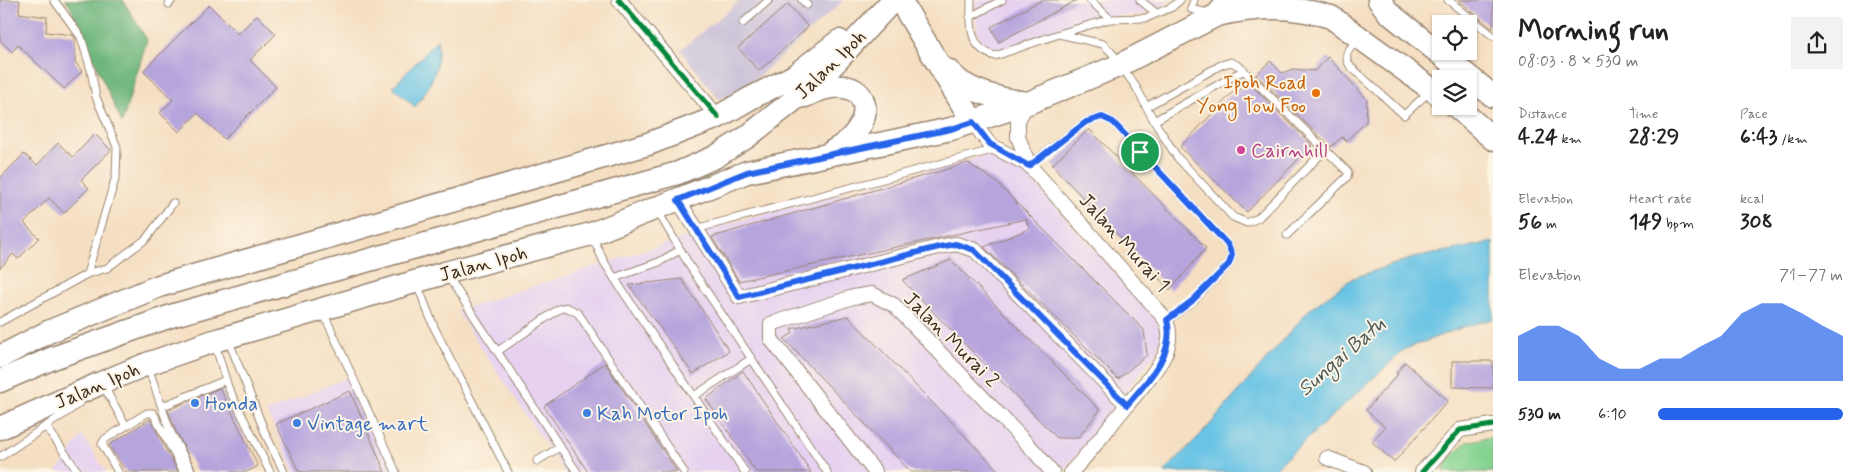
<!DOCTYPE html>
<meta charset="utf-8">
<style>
:root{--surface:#fff;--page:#f2f2f2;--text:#222;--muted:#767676;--accent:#2563eb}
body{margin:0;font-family:Mynerve,sans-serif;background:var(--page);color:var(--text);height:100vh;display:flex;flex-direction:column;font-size:19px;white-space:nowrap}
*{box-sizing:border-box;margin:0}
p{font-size:16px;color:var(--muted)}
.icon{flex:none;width:28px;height:28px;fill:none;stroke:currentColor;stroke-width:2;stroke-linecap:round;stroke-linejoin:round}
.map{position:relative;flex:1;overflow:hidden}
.details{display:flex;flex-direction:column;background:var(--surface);width:375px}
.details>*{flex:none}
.controls{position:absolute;left:1432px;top:15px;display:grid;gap:10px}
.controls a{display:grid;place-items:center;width:45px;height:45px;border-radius:0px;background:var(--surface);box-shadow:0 1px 4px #0004;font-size:25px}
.pin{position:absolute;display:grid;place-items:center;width:42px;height:42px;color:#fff;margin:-21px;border:2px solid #fff;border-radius:50%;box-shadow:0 1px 5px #0007}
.round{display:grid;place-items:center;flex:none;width:52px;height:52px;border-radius:0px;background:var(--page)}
.overview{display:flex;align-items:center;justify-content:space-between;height:85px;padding:0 25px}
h1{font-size:28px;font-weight:800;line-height:38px}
.stats{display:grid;grid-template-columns:repeat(3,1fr);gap:8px;height:85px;padding:5px 25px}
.stats div{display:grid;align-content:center}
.stats b{font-size:21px;font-weight:800}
.stats small{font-size:14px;font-weight:400}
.stats p{font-size:14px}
.chart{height:140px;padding:10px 25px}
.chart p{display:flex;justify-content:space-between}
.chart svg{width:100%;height:90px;margin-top:5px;fill:var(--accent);opacity:.7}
ul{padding:0 25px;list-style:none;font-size:16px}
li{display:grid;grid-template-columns:80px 60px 1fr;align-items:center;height:38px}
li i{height:12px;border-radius:6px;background:var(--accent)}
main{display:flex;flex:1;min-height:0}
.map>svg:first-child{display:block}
.built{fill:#e6d2f0}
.industrial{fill:#c8bfd8}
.green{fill:#85d391;stroke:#607e58}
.forest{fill:#6cb57b;stroke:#54704c}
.water{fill:#67c3e5;stroke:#517682}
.building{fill:#b6a4dd}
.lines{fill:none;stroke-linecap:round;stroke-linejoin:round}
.lane-casing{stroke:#988470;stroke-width:9}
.street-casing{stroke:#988470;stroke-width:16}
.primary-casing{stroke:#988470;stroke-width:25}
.lane{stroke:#fff;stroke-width:7}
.street{stroke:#fff;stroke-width:14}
.primary{stroke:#fff;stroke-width:22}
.cycleway-casing{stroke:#fcf5e5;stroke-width:8}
.cycleway{stroke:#00873e;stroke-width:5}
.route-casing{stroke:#fff;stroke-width:10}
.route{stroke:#2563eb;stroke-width:6}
.food-dot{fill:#e8710a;stroke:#fcf5e5;stroke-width:2}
.hotel-dot{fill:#d1479c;stroke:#fcf5e5;stroke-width:2}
.shop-dot{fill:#3f7fe0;stroke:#fcf5e5;stroke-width:2}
.labels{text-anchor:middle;stroke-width:4;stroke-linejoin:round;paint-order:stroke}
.street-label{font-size:20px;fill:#3b2a1e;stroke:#fcf5e5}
.food-label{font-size:20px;fill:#c56008;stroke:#fcf5e5;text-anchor:end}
.hotel-label{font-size:20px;fill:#b23c85;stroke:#fcf5e5;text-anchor:start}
.shop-label{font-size:20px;fill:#366cbe;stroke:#fcf5e5;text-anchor:start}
.water-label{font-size:21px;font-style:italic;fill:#48585a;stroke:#fcf5e5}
</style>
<main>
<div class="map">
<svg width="1493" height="472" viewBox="0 0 1493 472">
<rect width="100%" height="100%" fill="#fcf5e5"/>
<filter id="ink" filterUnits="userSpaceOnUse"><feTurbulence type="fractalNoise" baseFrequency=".02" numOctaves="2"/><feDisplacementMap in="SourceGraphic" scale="10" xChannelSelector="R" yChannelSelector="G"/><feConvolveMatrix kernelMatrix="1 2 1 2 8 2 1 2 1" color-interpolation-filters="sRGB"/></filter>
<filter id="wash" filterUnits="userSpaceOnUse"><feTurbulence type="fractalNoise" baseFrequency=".0096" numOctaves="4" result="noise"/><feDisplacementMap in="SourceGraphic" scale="20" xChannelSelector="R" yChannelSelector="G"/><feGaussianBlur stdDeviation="1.12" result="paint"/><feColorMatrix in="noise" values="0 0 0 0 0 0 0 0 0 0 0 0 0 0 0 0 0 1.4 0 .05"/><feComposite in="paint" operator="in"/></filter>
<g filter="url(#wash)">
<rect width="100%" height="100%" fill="#f5dfc2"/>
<path class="built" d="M975,0H1172L1144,14L1097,17L994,51L988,49L977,33Z
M992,154L1026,173L1157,320L1161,334L1158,350L1063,472H564L457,311L723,225Z
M350,376L394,472H295L267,412Z
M82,435L106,472H57Z"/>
<path class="industrial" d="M741,0H842L841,3L746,88L719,99L680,50Z"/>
<path class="green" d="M1493,437V472H1444L1446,462L1466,442Z"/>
<path class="forest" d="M65,0H123L147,40L122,123L69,4Z"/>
<path class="water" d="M437,40C442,66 430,87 415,107L393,87Z
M1493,242V319L1463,327L1405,349L1271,472H1164L1206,429L1310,309L1353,278L1413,258Z"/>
<g id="blocks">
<path class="building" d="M0,0H20L19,13L47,17L46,32L73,35L75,38V62L82,71L64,89L18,45L12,52L0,40Z
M1042,0H1077L999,42L991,27Z
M1458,0H1493V29Z
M788,4L808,27L759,71L738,48Z
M209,5L238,34L257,15L276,34L250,60L276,87L224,139L198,113L179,132L160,113L173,100L143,71Z
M1328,57L1367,99L1366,122L1346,141L1342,137L1331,147L1256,75L1270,61L1282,73L1293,69L1315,71Z
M1248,82L1312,145L1247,212L1180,147L1236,89L1238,91Z
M1089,129L1206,248L1170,290L1052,165Z
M95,134L111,150L81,180L89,188L64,213L49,198L24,223L39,238L18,259L13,254L0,268V178L24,154L37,165L58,143L73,157Z
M968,163L995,181L1144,330L1147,355L1118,379L984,247L1029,229L1026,219L739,281L712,237Z
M951,260L1100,410L1078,438H1057L902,280Z
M682,279L729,351L693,374L629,285Z
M848,316L1000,472H911L784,339L793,333L791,329Z
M1452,361H1493V388L1452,387Z
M1405,362L1448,401L1394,462L1372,442L1385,427L1366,410L1398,374L1396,373Z
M605,363L677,472H588L544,406Z
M743,371L811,472H756L706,399Z
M220,388L258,466L247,472H197L175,429L168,410Z
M350,391L385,472H299L276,424Z
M150,419L178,472H126L109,445Z"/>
</g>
</g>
<g filter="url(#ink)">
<use href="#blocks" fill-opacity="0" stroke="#988470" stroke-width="1"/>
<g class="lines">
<g class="lane-casing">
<path id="lane" d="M802,0L807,5
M971,0C971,23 967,48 995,56L1059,34L1110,19L1146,18L1172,7L1180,0
M1090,0L1110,19
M1140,0L1156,13
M1194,0L1191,9L1208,13
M1448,0L1493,36
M169,4L172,0
M970,17L1002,0
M743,23L769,0
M1059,34L1103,44L1112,53L1136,87L1154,121L1177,157L1233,217L1247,223L1258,218L1326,149
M1358,39C1350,49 1342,53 1350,66L1404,115L1429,92
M1146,107L1221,65L1231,62L1239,66L1348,172L1347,177L1287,235
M1154,121L1244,70
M1029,165L1086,122L1102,117L1113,122L1228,245L1232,255L1229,264L1193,301L1167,321
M657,210L691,268L827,472
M695,229L996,149
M592,236L604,262L622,290L745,472
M87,274L107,268L146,239L173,203
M447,275L560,447L537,461
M614,278L659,262L680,250
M417,284L434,327L508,472
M323,312L396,472
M0,322L87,274L116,176L117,147L96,97L91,70L81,37L54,0
M228,339L266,435L284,472
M215,344L228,387L270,472
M498,351L559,309L566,307L578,313L684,472
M148,367L170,431L192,472
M103,385L126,426
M694,396L751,359
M163,406L226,380
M46,426L78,472
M560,447L577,472
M0,457L70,410L79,403
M118,472L102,444L105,439L147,413H153L184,472"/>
</g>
<g class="street-casing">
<path id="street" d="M619,0L718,117
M1028,103L1018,120V137L1029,165L1161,314C1171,325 1171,340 1165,354C1160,367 1138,392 1128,404C1109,426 1092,451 1071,472
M973,122L990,145L1029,165
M678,200L739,297L939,247L956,244L975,250L1127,405
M1327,458L1364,472
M875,472L771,339V324L853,297L872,294L894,305L1035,452L1052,472
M1422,472L1460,430L1493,425"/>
</g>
<g class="primary-casing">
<path id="primary" d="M900,0L973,122
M1379,0L1389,13L1493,96
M1217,15C1257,6 1291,5 1331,17L1441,96
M947,70C952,74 957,80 962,83C981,95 1006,100 1027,103
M805,96C873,63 883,126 833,151
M1456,106L1493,139
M0,357L48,332L159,286L648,144L718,117L749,99L794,76L839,41
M0,381L53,358L174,315L678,173L715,157L747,137L795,99L831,67L893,0
M0,428L101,383L147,364L214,341L445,273L591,234L747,172L951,129L1028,103L1120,65L1217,15L1230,0"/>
</g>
<use href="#lane" class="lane"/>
<use href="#street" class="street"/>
<use href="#primary" class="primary"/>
<g class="cycleway-casing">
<path id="cycleway" d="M619,0L718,117
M973,122L990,145L1029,165
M678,200L739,297L939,247L956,244L975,250L1127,405
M1422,472L1460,430L1493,425"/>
</g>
<use href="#cycleway" class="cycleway"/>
</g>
</g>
<g class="lines" filter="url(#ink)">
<g class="route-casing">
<path id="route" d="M1102,117L1113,122L1228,245L1232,255L1229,264L1192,301L1167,320C1176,353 1147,382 1127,405L974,250L956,244L939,247L739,297L678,200L747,172L951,129L973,122L990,144L1029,166L1086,122Z"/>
</g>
<use href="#route" class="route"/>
</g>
<circle class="food-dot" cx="1316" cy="93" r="5"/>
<circle class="hotel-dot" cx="1241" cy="150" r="5"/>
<g class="shop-dot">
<circle cx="195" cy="403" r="5"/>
<circle cx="587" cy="413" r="5"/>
<circle cx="297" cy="423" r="5"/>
</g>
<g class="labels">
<g class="street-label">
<text transform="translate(830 64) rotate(-44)" y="7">Jalan Ipoh</text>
<text transform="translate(1125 242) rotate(48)" y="7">Jalan Murai 1</text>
<text transform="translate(483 263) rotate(-15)" y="7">Jalan Ipoh</text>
<text transform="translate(952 339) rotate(45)" y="7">Jalan Murai 2</text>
<text transform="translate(97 385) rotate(-23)" y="7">Jalan Ipoh</text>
</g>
<g class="food-label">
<text x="1306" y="89">Ipoh Road<tspan x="1306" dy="23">Yong Tow Foo</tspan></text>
</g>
<g class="hotel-label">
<text x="1251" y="157">Cairnhill</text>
</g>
<g class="shop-label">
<text x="205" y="410">Honda</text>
<text x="597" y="420">Kah Motor Ipoh</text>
<text x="307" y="430">Vintage mart</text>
</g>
<g class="water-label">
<text transform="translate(1341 356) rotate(-41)" y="7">Sungai Batu</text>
</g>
</g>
</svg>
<div class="controls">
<a><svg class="icon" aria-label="locate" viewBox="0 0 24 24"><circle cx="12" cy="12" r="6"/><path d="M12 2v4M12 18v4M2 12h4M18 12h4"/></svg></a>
<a><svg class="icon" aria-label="layers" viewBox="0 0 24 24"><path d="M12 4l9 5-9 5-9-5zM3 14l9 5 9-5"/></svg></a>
</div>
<div class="pin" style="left:1140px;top:152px;background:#1e9e55"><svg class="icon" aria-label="arrive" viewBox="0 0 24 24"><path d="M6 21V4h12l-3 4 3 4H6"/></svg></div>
</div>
<section class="details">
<div class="overview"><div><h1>Morning run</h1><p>08:03 · 8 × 530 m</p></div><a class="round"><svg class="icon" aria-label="share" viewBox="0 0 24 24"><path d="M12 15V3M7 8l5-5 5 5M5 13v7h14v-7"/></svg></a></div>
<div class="stats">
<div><p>Distance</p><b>4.24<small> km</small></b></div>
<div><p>Time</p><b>28:29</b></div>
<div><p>Pace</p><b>6:43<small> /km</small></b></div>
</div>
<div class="stats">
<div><p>Elevation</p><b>56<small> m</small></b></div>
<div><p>Heart rate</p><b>149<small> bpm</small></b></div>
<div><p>kcal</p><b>308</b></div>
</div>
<div class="chart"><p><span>Elevation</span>71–77 m</p>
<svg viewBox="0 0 160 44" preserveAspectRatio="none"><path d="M0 44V22L10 17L20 17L30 22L40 33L50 38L60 38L70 33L80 33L90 27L100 22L110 11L120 6L130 6L140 11L150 17L160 22V44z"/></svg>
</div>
<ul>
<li><b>530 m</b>6:10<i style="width:100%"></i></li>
</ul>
</section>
</main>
